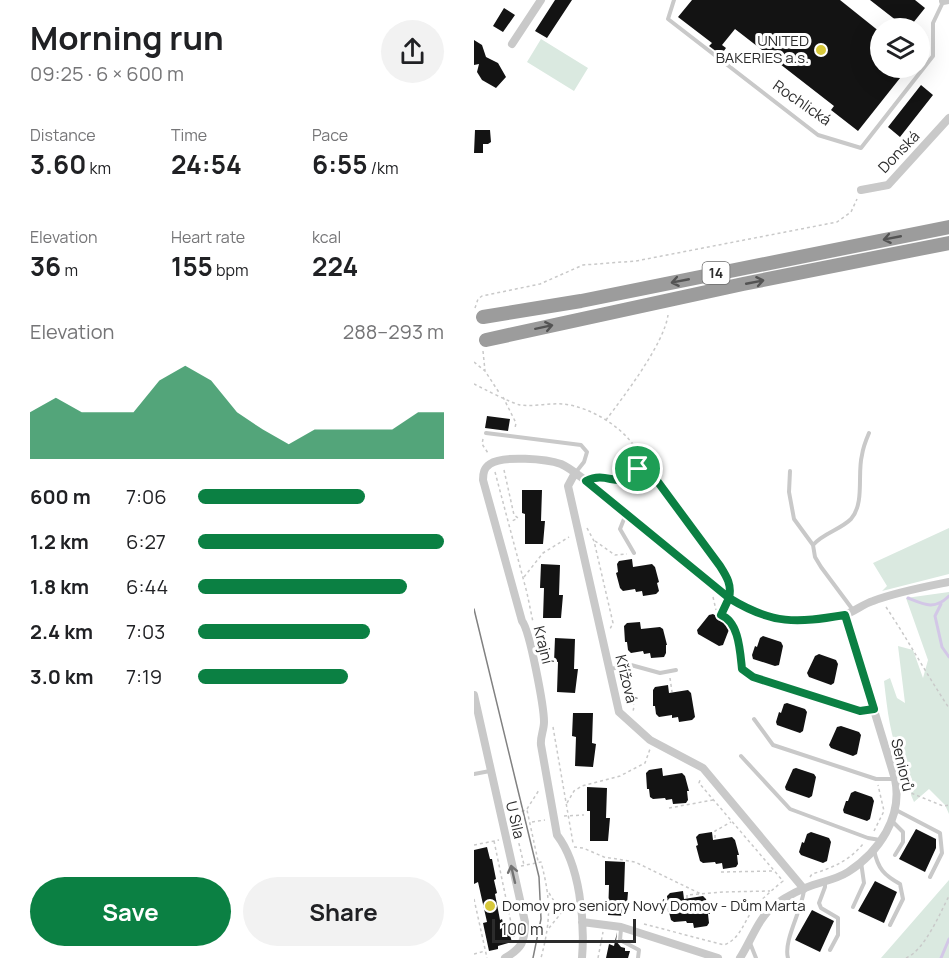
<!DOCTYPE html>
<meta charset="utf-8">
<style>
:root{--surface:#fff;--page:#f2f2f2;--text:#202124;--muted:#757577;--accent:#0b8043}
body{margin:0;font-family:Manrope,sans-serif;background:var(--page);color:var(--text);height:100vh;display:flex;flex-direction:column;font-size:22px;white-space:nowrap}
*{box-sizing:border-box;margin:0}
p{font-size:20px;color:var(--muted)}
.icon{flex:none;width:33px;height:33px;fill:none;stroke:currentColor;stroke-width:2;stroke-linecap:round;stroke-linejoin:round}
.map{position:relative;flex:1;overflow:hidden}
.details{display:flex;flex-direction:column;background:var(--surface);width:474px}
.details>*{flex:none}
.fabs{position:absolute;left:396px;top:18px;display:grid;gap:12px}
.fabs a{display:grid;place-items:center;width:60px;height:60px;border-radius:50%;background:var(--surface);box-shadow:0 6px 24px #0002;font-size:30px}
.scale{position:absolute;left:18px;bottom:15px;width:144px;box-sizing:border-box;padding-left:6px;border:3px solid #2c2c2c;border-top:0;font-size:16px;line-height:21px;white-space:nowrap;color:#2c2c2c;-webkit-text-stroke:4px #fff;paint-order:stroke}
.pin{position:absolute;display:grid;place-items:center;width:51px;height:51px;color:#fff;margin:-26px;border:3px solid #fff;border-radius:50%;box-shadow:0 2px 6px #0007}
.round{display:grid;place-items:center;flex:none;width:63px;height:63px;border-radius:32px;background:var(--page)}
.summary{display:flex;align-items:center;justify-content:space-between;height:102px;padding:0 30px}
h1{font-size:33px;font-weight:700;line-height:45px}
.metrics{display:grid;grid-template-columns:repeat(3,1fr);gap:9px;height:102px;padding:6px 30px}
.metrics div{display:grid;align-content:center}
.metrics b{font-size:26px;font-weight:700}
.metrics small{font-size:16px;font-weight:400}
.metrics p{font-size:16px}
.chart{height:168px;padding:12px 30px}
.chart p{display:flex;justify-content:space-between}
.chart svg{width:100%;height:108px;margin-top:6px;fill:var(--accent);opacity:.7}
.primary-button{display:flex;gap:12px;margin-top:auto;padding:12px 30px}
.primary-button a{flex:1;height:69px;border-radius:36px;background:var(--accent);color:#fff;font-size:24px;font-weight:700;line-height:69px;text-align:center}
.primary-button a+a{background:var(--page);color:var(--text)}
ul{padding:0 30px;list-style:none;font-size:20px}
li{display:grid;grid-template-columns:96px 72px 1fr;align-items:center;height:45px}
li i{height:15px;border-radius:8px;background:var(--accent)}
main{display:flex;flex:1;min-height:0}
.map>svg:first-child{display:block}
.green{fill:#dae9e0}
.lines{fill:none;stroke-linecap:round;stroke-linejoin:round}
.stream{stroke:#d3c7e7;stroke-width:3}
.building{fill:#131313}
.path{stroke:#c9c9c9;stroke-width:1.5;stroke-dasharray:3 3;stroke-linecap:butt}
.service{stroke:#c9c9c9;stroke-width:4}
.minor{stroke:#c9c9c9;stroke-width:8}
.trunk{stroke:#9c9c9c;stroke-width:14}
.tram{stroke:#818181;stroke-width:1.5}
.oneway{stroke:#535353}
.oneway2{stroke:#737373}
.route-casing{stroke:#fff;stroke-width:12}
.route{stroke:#0b8043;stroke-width:8}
.poi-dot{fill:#d7c83a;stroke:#fff;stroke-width:2}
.labels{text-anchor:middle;stroke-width:6;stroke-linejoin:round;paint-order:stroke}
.shield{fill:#fff;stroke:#6b6b6b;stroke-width:1.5}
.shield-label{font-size:14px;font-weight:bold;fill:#2c2c2c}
.poi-label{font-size:15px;fill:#2c2c2c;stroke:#fff;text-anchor:end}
.street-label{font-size:15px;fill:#2c2c2c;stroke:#fff}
</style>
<main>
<section class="details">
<div class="summary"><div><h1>Morning run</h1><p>09:25 · 6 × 600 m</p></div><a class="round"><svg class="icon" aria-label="share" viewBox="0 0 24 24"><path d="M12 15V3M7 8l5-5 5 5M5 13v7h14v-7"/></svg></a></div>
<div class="metrics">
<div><p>Distance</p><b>3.60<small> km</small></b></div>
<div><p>Time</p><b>24:54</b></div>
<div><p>Pace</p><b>6:55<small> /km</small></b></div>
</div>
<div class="metrics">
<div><p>Elevation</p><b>36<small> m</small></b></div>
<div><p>Heart rate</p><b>155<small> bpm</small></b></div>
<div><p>kcal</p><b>224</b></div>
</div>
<div class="chart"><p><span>Elevation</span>288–293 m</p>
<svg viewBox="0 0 160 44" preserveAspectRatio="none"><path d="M0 44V25L10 19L20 25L30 25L40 25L50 12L60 6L70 12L80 25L90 32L100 38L110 32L120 32L130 32L140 32L150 25L160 25V44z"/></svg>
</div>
<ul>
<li><b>600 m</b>7:06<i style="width:68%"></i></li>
<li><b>1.2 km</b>6:27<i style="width:100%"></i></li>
<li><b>1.8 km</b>6:44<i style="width:85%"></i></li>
<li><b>2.4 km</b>7:03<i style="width:70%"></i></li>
<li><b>3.0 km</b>7:19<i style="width:61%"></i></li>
</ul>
<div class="primary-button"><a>Save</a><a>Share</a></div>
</section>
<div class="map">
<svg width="475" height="958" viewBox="0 0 475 958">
<rect width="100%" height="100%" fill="#fff"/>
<path class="green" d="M67,39L114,68L100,91L53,62Z
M475,528V574L408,591L413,586L399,563Z
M475,592V814L471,805L455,789L440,802L437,795L438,779C417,751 414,715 410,681L416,678L423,698L431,703L424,646L439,650L449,678L454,660L432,598Z
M475,880V958H407Z"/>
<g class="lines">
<path class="stream" d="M434,598C451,605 461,610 475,596
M467,604L461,616L468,647L475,657
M467,958L475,939"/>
</g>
<path class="building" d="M81,0H98L73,38L61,31Z
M218,0H366L406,32V68H434L384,131L357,110L360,106L261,29L248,45L252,48L247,55L235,46L238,43L204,17Z
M396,0H441L451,8L435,28H432Z
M30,8L41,15L29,32L19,26Z
M0,40L8,45L12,57L24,63L32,77L22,88L8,80L3,72L5,64L0,65Z
M447,85L459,95L426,137L414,127Z
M1,130H16L17,142L14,144H9V153H0Z
M13,416L36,419L34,431L11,428Z
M48,490H68L67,521H71L69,544H51V514L48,513Z
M158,559L159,567L178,564L181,567L185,582L183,583L185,591L182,594L169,596L168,591L162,592L161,589L149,591L146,588L142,573L144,572L143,564L145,561Z
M67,564L86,565L85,595H89L87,618H69L70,588H66Z
M239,614L255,624L256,627L249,645L245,646L224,634L223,630L235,615Z
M166,622L167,629L186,627L189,629L193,645H192V653L190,657L177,658L176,653L170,654L169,651L157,653L154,650L153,642H151L150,626L153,623Z
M289,636L307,642L309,646L305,665L301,666L279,659L278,655L281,646L283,647L286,638Z
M81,638L101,639L100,669H104L101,693L83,692L84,662H80Z
M345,654L362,660L364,664L360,683L357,685L335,677L333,673L341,656Z
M194,685L195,693L214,690L217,693L221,717L218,720L205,722L204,717L198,718V715L185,717L182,714L181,706H179V690L181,687Z
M313,703L331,709L333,712L329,731L326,733L303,725L302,722L305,712L307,713L310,704Z
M99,713H119L118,743L122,744L119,767L101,766L102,737L98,736Z
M367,726L385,732L387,735L383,754L379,756L357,748L355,745L363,727Z
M188,768L189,776L208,773L211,776L215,791H213L214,800L212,803L199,804L198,799L192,800L191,798L179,799L176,797L175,789H173L172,773L175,770Z
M322,768L340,774L342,777L338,796L335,798L312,790L311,787L319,769Z
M113,787L133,788L132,818H136L134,841H116V811H113Z
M381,791L398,797L400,801L396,819L393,821L370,813L369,810L372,801H374L377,793Z
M442,829L462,839V848L451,872L425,859Z
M238,832L239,840L258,837L261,840L265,855H263L264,864L262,867L249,869L248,863L242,864L241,862L229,863L226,861L222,846L224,845L222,837L225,834Z
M337,832L355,838L357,842L353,861L349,863L327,855L325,852L328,842L330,843L333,834Z
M13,847L16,859H18L22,879L20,880L23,893L21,894L26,920L28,919L32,933L35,932L38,942L24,946V949L15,951L9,923L13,922L4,882L0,884V850Z
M131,861L151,862L150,892H154L152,916L134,915L135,885H131Z
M401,881L423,892L410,923L384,911Z
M209,891L210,899L229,896L232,899L236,914H234L235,923L233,926L220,928L219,923H213L212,921L200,922L197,920L195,912H194L193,896L196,893Z
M338,910L360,921L346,952L321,940Z
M143,932L142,941L147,947L151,948V951H156L154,958H132L135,944L140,946Z"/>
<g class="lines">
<path class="path" d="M1,308L4,299L8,296L66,284L109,265L162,261L363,222L377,212L383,199
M9,351L11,371
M0,362L11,371L26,394
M0,384C10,389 37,403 46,405C60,407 74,403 88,404C117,406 157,431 167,459L246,566L255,580L256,587
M29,397L42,423L41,428
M132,420C150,396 190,344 194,315
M9,439L8,444L14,453
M30,470L40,515L44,518L36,522
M21,472L53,593L59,622
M122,476C142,477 159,486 167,460
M113,528L120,541L139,623L136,629
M121,541L141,555L153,554
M50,577L69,553L95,537
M239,597L242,610
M412,607C434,640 453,675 475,708
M252,617L261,629L267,662
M151,673L160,706L159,712
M196,678L198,692
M79,727L99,843
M432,791L469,806L475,805
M93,803L100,791L108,786L146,776L171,763L176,749
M195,808L239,800
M53,809L65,790
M36,814L53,810L64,861
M38,814L50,865
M90,816L110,815
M58,822L71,820
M400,831L410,811L404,785
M241,838V831L257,822
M20,841L40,937
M0,845L25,840
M100,847L109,848L130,857L161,862L227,894
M47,866L67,862C77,900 77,920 67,958
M247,872L300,871
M336,877L338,874C358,868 375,861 389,844
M75,893L87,912
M213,898V895L249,892L296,891
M0,899L13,958
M170,924L250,945C267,938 269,923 280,908C289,898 298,890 309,881L225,783L226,780
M75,928L88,912L98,909
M0,954L11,951
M124,958L129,932
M432,958C451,950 466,913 475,896"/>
<path class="service" d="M200,0L194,19L344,135L387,148L459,56V23L469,2
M12,433L107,445L113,452L110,462L102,472
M316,471L315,492L320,519L339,545L341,557L347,567L379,610
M152,514L146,529L160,553
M339,545C349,533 366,530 377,519C391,503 383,474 388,455C389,448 392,440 395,433
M247,615L255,599
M136,669L157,665L186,673L202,670
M268,669L279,677L386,711L399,709
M280,719L299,745L402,779H420
M267,756L316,809L394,838L406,840
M0,774L16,771
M422,810L466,833L468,853L456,877
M419,822L429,832V842L421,855
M400,850C404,869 410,875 426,884L429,899L416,925
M351,882V887L345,903L347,908L364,918V935L356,950
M379,907L390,883L387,862
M147,929L146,940L165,950L164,958
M276,943L282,958
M314,958C309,941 328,910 330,890"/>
<path class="minor" d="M469,1L475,0
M38,44L67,0
M387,190L414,185L475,118
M101,473L94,486L145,712L176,740L229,768L330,889
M0,695L51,922C51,942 48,948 31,958
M108,922L147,927L244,958
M108,958C111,921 106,865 83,835L67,745C66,737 70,730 70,722C70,707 56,631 48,621L9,480C9,473 10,468 16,464C29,455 73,459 87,464C96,468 104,475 111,480L255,598C292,621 328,628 370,615C380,612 389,604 399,601C423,592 450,587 475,582
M266,958C277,941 285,916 302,904C312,897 327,889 339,885C351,881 363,879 374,872C405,852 429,817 421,779L371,615"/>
<path class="trunk" d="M9,317L107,301L475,227
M12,340L269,284L475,243"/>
<path class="tram" d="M0,609L65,877L67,919L59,958"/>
</g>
<defs><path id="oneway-shaft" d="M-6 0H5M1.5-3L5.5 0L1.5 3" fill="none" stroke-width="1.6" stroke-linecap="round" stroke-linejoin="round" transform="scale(1.5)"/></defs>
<g class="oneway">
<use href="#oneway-shaft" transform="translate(418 238) rotate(169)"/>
<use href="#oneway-shaft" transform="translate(206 281) rotate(169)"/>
<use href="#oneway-shaft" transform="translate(281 282) rotate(-11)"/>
<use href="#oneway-shaft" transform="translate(70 327) rotate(-12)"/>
</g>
<use class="oneway2" href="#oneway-shaft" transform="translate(39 874) rotate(-103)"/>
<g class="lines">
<g class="route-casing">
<path id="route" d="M164,469C160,472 156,477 152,479C140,484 130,472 112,481L255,598L247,615C265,622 266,651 268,669L279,677L386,711L400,709L371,615C322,623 299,625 255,598C258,585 253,577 246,566L167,459L164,469"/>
</g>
<use href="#route" class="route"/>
</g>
<g class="poi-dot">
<circle cx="347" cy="50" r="6"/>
<circle cx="16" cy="906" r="6"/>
</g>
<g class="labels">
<rect class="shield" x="228.5" y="262" width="27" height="22" rx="4.5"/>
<g class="shield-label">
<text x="242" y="278">14</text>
</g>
<g class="poi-label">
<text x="335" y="46">UNITED<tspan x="335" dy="17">BAKERIES a.s.</tspan></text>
<text x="28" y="911" text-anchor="start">Domov pro seniory Nový Domov - Dům Marta</text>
</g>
<g class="street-label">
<text transform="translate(328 103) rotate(35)" y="5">Rochlická</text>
<text transform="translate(425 152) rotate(-46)" y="5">Donská</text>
<text transform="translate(69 645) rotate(76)" y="5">Krajní</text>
<text transform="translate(152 679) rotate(76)" y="5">Křížová</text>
<text transform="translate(428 765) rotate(77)" y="5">Seniorů</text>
<text transform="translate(41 820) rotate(77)" y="5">U Sila</text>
</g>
</g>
</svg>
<div class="fabs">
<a><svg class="icon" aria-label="layers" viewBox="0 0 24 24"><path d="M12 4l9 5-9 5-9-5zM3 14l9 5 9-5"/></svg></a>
</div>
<div class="scale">100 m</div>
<div class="pin" style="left:164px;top:469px;background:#1e9e55"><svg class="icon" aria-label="arrive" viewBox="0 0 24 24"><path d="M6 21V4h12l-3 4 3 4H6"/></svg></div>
</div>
</main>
